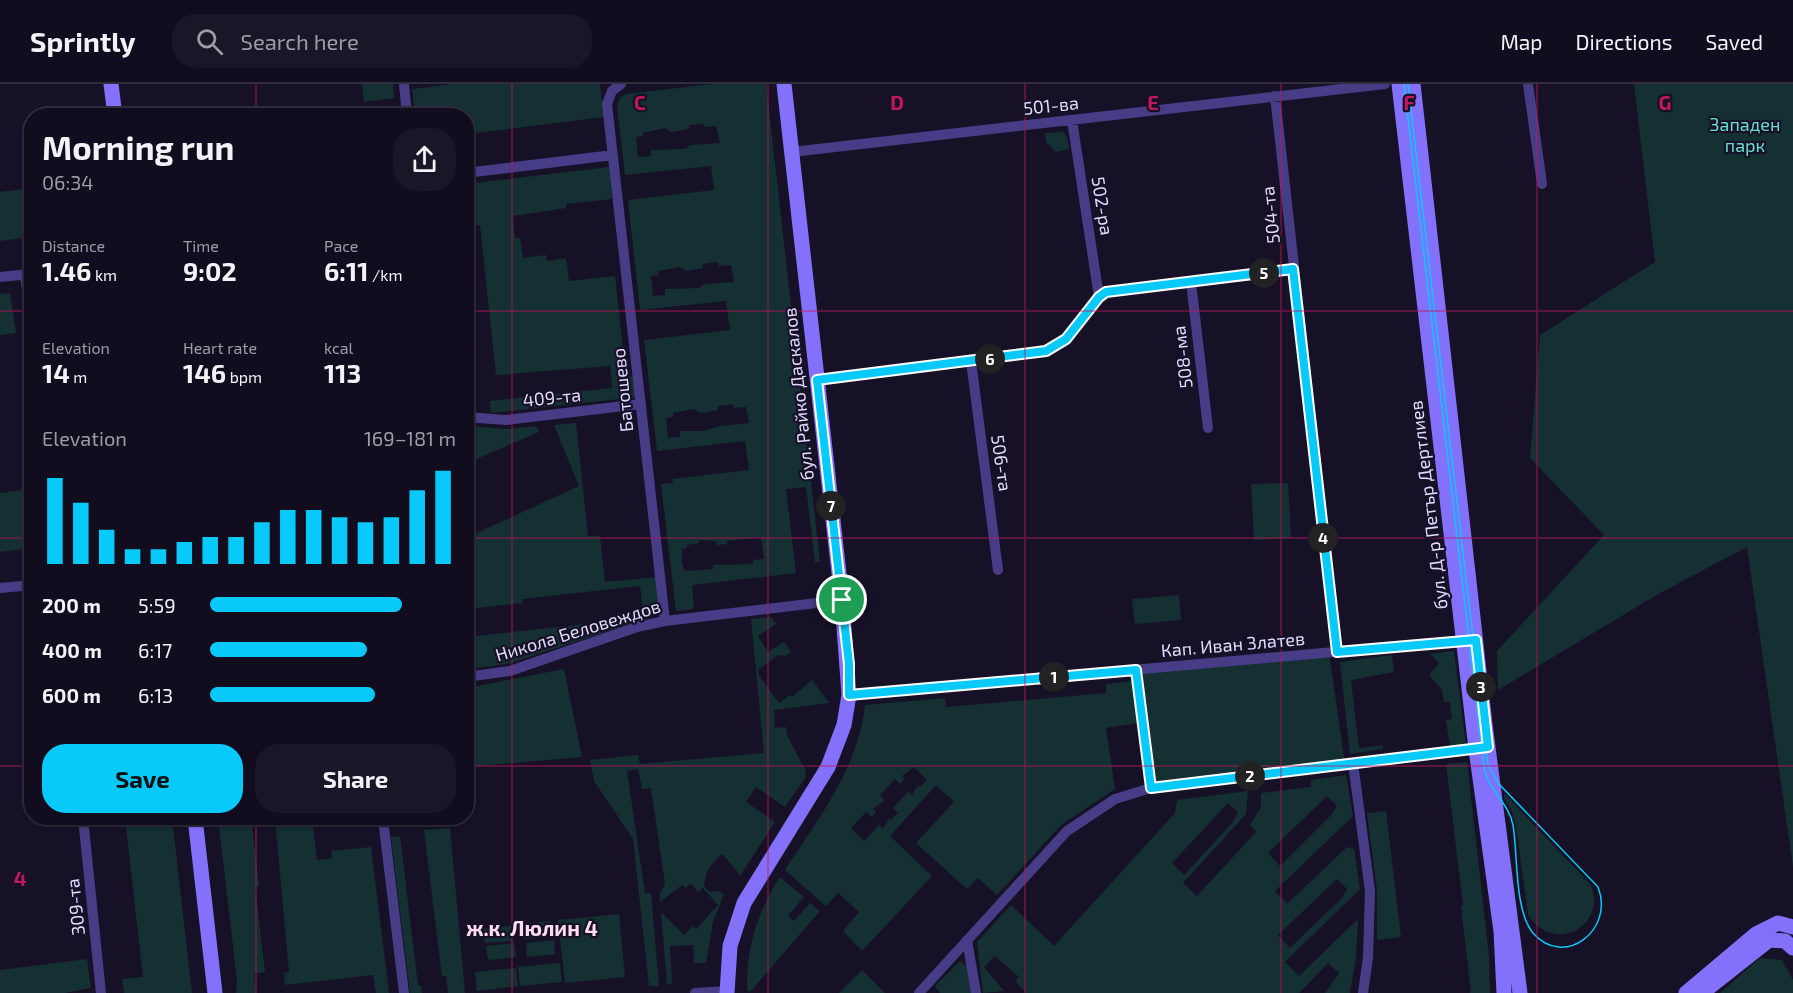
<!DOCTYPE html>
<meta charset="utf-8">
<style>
:root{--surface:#110d1e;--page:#1a1627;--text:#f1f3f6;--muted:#9c9ca4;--line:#302d3c;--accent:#08cafa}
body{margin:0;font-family:"Exo 2",sans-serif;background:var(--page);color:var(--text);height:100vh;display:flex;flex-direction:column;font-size:22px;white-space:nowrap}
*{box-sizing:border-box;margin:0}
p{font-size:20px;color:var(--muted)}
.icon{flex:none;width:33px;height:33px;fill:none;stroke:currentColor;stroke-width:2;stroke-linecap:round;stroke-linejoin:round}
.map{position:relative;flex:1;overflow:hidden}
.details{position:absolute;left:24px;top:24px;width:450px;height:717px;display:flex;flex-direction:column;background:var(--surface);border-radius:24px;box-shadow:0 2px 4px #0004,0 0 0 2px var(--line)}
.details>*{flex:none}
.pin{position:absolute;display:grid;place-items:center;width:51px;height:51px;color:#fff;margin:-26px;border:3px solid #fff;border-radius:50%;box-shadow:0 2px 6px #0007}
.km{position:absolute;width:30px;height:30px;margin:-15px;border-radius:50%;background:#222;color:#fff;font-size:16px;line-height:30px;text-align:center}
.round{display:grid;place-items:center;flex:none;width:63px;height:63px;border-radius:24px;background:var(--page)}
.headline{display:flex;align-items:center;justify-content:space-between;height:102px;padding:0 18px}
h1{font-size:33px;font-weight:700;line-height:45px}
.stats{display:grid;grid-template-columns:repeat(3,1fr);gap:9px;height:102px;padding:6px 18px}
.stats div{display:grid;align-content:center}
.stats b{font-size:26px;font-weight:700}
.stats small{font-size:16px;font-weight:400}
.stats p{font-size:16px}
.chart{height:168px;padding:12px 18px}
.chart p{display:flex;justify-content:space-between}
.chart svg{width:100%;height:108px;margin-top:6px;stroke:var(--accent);stroke-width:6}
.button{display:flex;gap:12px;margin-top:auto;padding:12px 18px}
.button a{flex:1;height:69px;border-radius:24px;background:var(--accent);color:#111;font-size:24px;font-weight:700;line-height:69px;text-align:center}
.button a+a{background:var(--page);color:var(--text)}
ul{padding:0 18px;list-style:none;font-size:20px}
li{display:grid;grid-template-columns:96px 72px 1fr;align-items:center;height:45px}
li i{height:15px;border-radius:8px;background:var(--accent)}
header{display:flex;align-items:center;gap:36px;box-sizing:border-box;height:84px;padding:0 30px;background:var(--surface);border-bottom:2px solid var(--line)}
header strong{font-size:28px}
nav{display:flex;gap:33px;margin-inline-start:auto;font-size:21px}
.search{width:420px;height:54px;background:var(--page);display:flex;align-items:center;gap:15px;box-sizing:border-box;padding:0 21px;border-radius:24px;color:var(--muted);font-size:22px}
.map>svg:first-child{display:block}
.green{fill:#143032;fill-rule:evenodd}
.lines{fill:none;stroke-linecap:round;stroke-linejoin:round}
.street{stroke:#473d86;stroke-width:10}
.secondary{stroke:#8371fc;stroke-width:15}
.tram{stroke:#08cafa;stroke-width:1.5}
.route-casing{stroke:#fff;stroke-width:12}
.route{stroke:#08cafa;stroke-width:8}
.grid{fill:none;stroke:#c2185b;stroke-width:1.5;stroke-opacity:0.55}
.labels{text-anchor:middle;stroke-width:4.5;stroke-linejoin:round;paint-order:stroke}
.street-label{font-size:18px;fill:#e1d9fe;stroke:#171128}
.park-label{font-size:18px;fill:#65decc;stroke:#171128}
.quarter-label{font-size:21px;font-weight:bold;fill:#fedbee;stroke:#171128}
.grid-label{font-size:20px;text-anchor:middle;font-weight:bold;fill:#c2185b;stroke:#171128;stroke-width:4.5;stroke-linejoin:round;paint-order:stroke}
</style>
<header>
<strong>Sprintly</strong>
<div class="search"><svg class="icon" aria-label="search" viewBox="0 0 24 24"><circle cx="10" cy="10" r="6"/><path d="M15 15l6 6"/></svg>Search here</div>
<nav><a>Map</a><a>Directions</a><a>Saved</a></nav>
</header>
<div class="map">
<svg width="1793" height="909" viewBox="0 0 1793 909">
<rect width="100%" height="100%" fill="#171128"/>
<path class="green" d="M362,0H393L394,14L364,18Z
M453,0H600L604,33L467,50L466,32L415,31L412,5Z
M712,0H766L820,478H815L806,403L786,405L796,489L692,501L694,525L676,527L661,400L673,399L672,395L749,386L745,357L657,367L644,256L730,246L726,217L640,226L628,116L714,106L711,82L625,91L617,21L620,14L626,10ZM704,40L705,43L716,42L720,59L691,61L685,65L651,66V72L638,73L636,53L643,52V49L665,44L671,48L689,45V41ZM718,178L719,182L731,181L734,198L705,200L699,204L665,205V211L653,212L651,192L658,191V187L679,183L686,187L703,184V180ZM733,320L734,324L746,323L749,339L720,342L703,347H680V353L668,354L666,334L673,333V329L694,325L701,329L718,326V322ZM761,453L764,475L753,476V480L713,481V485L685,487L682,480V465L687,464V461L699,459V456L716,457L717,461L727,460V457Z
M1634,0H1793V783L1747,463L1660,509L1498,606L1497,567L1604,451L1530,374L1540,251L1655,178Z
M1063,48L1067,53L1069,65L1056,68L1046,58L1045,49Z
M609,83L612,115L566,120V124L513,132L515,154H520L523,174L546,171L547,177L566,174L569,197L615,192L626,293L635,292L638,313L491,329L490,317L612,304L610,282L496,291L480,141L467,142L466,100Z
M31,104V153L0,157V108Z
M10,209L16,249L0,251V210Z
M576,339L588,452H600L605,498L657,493L661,530L507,580L467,585V553L612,537V532L643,528L640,502L522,515V519L467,525L466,454L579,402L554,341Z
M536,342L539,348L467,379V342L507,345Z
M1288,399L1291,454L1254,456L1251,400Z
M31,405V464L0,468V409Z
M1179,511L1181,536L1135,540L1132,515Z
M771,533L776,540L758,552L768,568L784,558L791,568L785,572L778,571L758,586L759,592L779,619L790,611L792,613L812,596L829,619L774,626L775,644L786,643L787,651L806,687L805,694L785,723L756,703L746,718L775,738L740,792L723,770C711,778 705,788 704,802L710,808L718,807L724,810L713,838L706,879H694L693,861L670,862L672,900H667L661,828L684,851L693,842L696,845L718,821L703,804L698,808L691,800L685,804L682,801L660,818V809L665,800L651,704L642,705L638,685L627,687L645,809H651L659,902H649L633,755L594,697L590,676L638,671L640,680L764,669L751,535Z
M1454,567L1466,661L1450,663L1446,636L1452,635L1450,618H1444L1442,606L1429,591L1439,579L1430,570Z
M1329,569L1345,680L1151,704L1136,586Z
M1392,571L1394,588L1351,596L1359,664L1383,661V665L1350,670L1340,578Z
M564,585L582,673L467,683V604Z
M1132,597L1137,639L1106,644L1115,705L1061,741L997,811L978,794L967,805L916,759L954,718L936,701L890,752L932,792L862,867L843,847L859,828L838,809L826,822L785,786C819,733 858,685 865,621L945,614L946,623L1106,609V600ZM914,683L927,696L920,703L918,701L912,711L908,708L893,724L898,729L891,736L889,734L883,745L879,741L864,757L851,744L866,728L872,733L876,728L873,725L885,716L880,711L895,695L900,700L905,695L902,692Z
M1467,678L1489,872L1490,909H1469L1471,908L1461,822L1463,821L1446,680Z
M1346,691L1353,732L1275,807L1287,820L1347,763L1354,765L1360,805L1285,878L1299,892L1358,835L1356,873L1350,909H1325L1339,889L1328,879L1299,909H1026L1015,897L1019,893L995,872L984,883L1004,907L983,909L977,858L1011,821L1054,862L1175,729L1177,716L1248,707L1246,730L1183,799L1197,812L1256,748L1250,741L1261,723V709L1311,703V696ZM1327,712L1337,722L1331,731L1280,782L1268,769ZM1228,719L1238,728L1233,738L1184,791L1172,779ZM1337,795L1347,805L1342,814L1290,864L1278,851Z
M1504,709L1591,801C1607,844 1553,870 1528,831L1516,742L1512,727L1504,714Z
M1386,727L1401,853L1377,856V806L1367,729Z
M125,734H172L192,909H124L122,895L143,893Z
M218,734H251L259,802L255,803L265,888L254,890L256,909H236L237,897Z
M275,734H312L317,776L332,774L331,767L371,763L389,909H376L373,891L285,901L284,889L289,888Z
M450,744L465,909H448L446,892H442L424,746Z
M400,752L418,901L421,902L422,909H410L391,753Z
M780,793L804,813L788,832L794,837L810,819L820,827L750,908L747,906C746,863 757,829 780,793Z
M619,830L625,893L565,899L558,836Z
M550,837L552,852L524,855L522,840Z
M511,842L513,857L485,859L483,845Z
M554,856L555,870L527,873L526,859Z
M514,859L516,873L488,876L486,862Z
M1760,874L1782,876L1793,896V909H1720Z
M87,875L91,904L65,909H0V886Z
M960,877L967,882L971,909H940L935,902Z
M560,879L562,898L520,902L518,883Z
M516,884L518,902L477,907L475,888Z
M862,886L885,909H839Z"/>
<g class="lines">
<path class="street" d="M404,0L407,32
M621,0L612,7L607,20L665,537
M1528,0L1542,100
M1275,12L1337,568
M1072,36L1099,213
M792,68L1385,0
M466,89L613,71
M25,191L32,245
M0,193L30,190
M1191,198L1208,344
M971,277L998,486
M817,296L1046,267L1067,255L1099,213L1106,208L1294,185
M466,333L506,336L641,320
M29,501L32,539
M0,504L32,501
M1136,586L1151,704
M466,593L510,587L637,543L665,537L842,516
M849,611L1469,556
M1353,679L1370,807L1368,874L1363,909
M83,734L101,909
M384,743L404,909
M967,856L976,909
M695,909L727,907
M919,909L1067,747L1115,715L1151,704L1482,664"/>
<path class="secondary" d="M111,0L115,32
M1399,0L1476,665L1501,847L1504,909
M1413,0L1485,640L1520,909
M195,734L215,909
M727,909L730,862L744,819L828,683L844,641L849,611L842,516L784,0
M1686,909L1756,850L1778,839L1793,843
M1702,909L1769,856L1785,857L1793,864"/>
<path class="tram" d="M1404,0L1484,684C1488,706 1509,719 1513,741C1518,770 1514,826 1533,849C1564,885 1615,846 1598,803L1498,699L1488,681L1408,0"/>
</g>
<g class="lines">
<g class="route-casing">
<path id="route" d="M1293,185L1337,568L1476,556L1488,663L1151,704L1136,586L849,611V580L817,296L1046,267L1066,255L1099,213L1106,208Z"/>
</g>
<use href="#route" class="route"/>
</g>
<path class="grid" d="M256,0V32M512,0V909M768,0V909M1025,0V909M1281,0V909M1537,0V909M0,227H32M466,227H1793M0,454H32M466,454H1793M0,682H32M466,682H1793M256,734V909"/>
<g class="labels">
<g class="street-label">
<text transform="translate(1051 22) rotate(-6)" y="6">501-ва</text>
<text transform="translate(1102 122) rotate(81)" y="6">502-ра</text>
<text transform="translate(1271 131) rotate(-96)" y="6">504-та</text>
<text transform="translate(1183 273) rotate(-97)" y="6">508-ма</text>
<text transform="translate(623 306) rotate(-96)" y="6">Батошево</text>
<text transform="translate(799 310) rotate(-96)" y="6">бул. Райко Даскалов</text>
<text transform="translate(552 314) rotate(-6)" y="6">409-та</text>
<text transform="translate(1001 379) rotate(82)" y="6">506-та</text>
<text transform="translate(1429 421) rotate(-97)" y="6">бул. Д-р Петър Дертлиев</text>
<text transform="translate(578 547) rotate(-17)" y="6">Никола Беловеждов</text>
<text transform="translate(1233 561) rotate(-5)" y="6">Кап. Иван Златев</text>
<text transform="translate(76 823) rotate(-96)" y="6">309-та</text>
</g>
<g class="park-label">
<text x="1745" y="47">Западен<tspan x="1745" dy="21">парк</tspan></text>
</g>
<g class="quarter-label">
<text x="532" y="852">ж.к. Люлин 4</text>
</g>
</g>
<g class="grid-label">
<text x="640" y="26">C</text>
<text x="897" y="26">D</text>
<text x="1153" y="26">E</text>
<text x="1409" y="26">F</text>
<text x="1665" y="26">G</text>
<text x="20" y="802">4</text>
</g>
</svg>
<div class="pin" style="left:842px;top:516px;background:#1e9e55"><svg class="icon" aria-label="arrive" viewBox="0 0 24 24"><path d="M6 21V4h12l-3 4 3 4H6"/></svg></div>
<b class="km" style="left:1054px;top:593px">1</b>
<b class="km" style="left:1250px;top:692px">2</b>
<b class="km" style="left:1481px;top:603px">3</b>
<b class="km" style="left:1323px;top:454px">4</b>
<b class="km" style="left:1264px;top:189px">5</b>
<b class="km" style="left:990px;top:275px">6</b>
<b class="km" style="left:831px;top:422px">7</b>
<section class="details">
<div class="headline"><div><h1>Morning run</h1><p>06:34</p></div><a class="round"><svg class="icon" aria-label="share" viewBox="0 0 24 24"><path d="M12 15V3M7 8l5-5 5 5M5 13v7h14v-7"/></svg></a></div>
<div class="stats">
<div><p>Distance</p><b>1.46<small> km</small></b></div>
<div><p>Time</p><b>9:02</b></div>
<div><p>Pace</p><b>6:11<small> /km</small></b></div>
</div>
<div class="stats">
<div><p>Elevation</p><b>14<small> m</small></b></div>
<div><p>Heart rate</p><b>146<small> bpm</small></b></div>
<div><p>kcal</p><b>113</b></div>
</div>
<div class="chart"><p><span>Elevation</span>169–181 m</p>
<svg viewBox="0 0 160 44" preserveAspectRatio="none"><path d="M5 44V9M15 44V19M25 44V30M35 44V38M45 44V38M55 44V35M65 44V33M75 44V33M85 44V27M95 44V22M105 44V22M115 44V25M125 44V27M135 44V25M145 44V14M155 44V6"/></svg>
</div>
<ul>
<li><b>200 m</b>5:59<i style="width:78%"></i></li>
<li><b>400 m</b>6:17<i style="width:64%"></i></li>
<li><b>600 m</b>6:13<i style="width:67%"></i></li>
</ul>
<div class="button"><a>Save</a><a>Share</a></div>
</section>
</div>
